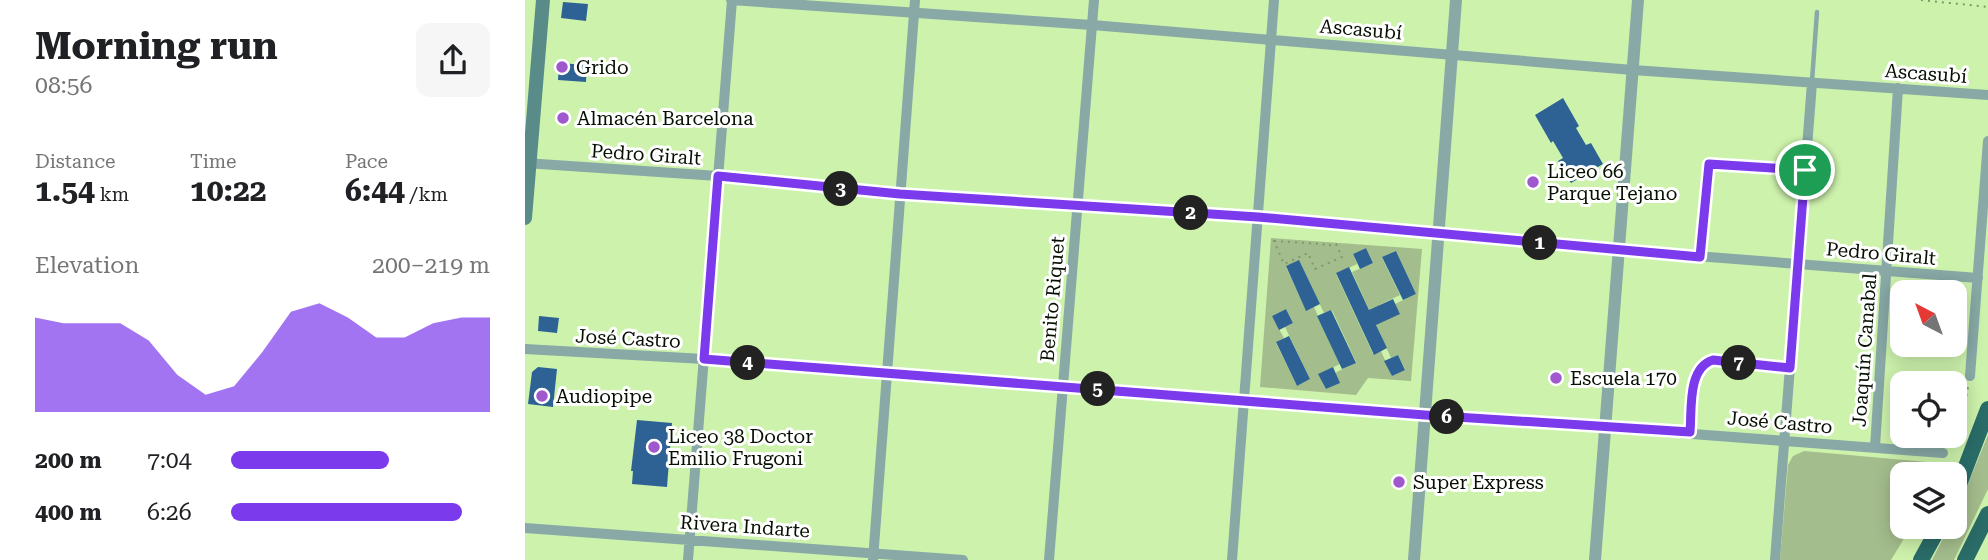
<!DOCTYPE html>
<meta charset="utf-8">
<style>
:root{--surface:#fff;--page:#f6f6f6;--text:#202124;--muted:#757577;--accent:#7c3aed}
body{margin:0;font-family:"Roboto Serif",serif;background:var(--page);color:var(--text);height:100vh;display:flex;flex-direction:column;font-size:26px;white-space:nowrap}
*{box-sizing:border-box;margin:0}
p{font-size:23px;color:var(--muted)}
.icon{flex:none;width:38px;height:38px;fill:none;stroke:currentColor;stroke-width:2;stroke-linecap:round;stroke-linejoin:round}
.map{position:relative;flex:1;overflow:hidden}
.details{display:flex;flex-direction:column;background:var(--surface);width:525px}
.details>*{flex:none}
.needle{width:46px;rotate:319deg}
.tools{position:absolute;left:1365px;top:280px;display:grid;gap:14px}
.tools a{display:grid;place-items:center;width:77px;height:77px;border-radius:14px;background:var(--surface);box-shadow:0 4px 18px #0003;font-size:35px}
.pin{position:absolute;display:grid;place-items:center;width:60px;height:60px;color:#fff;margin:-30px;border:4px solid #fff;border-radius:50%;box-shadow:0 2px 7px #0007}
.km{position:absolute;width:35px;height:35px;margin:-18px;border-radius:50%;background:#222;color:#fff;font-size:19px;line-height:35px;text-align:center}
.round{display:grid;place-items:center;flex:none;width:74px;height:74px;border-radius:14px;background:var(--page)}
.headline{display:flex;align-items:center;justify-content:space-between;height:119px;padding:0 35px}
h1{font-size:38px;font-weight:700;line-height:52px}
.metrics{display:grid;grid-template-columns:repeat(3,1fr);gap:10px;height:119px;padding:7px 35px}
.metrics div{display:grid;align-content:center}
.metrics b{font-size:30px;font-weight:700}
.metrics small{font-size:19px;font-weight:400}
.metrics p{font-size:19px}
.chart{height:196px;padding:14px 35px}
.chart p{display:flex;justify-content:space-between}
.chart svg{width:100%;height:126px;margin-top:7px;fill:var(--accent);opacity:.7}
ul{padding:0 35px;list-style:none;font-size:23px}
li{display:grid;grid-template-columns:112px 84px 1fr;align-items:center;height:52px}
li i{height:18px;border-radius:9px;background:var(--accent)}
main{display:flex;flex:1;min-height:0}
.map>svg:first-child{display:block}
.green{fill:#a4bd8d;fill-rule:evenodd}
.building{fill:#2e6295}
.lines{fill:none;stroke-linecap:round;stroke-linejoin:round}
.path{stroke:#7f9a69;stroke-width:2;stroke-dasharray:2 5;stroke-linecap:butt}
.service{stroke:#88a9a6;stroke-width:4.5}
.minor{stroke:#88a9a6;stroke-width:10}
.tertiary{stroke:#88a9a6;stroke-width:12}
.secondary{stroke:#598b88;stroke-width:14}
.trunk{stroke:#2a6c68;stroke-width:16}
.route-casing{stroke:#fff;stroke-width:14}
.route{stroke:#7c3aed;stroke-width:9}
.poi-dot{fill:#a059cd;stroke:#fff;stroke-width:2.5}
.labels{text-anchor:middle;stroke-width:6;stroke-linejoin:round;paint-order:stroke}
.street-label{font-size:19px;fill:#061000;stroke:#fff}
.poi-label{font-size:19px;fill:#061000;stroke:#fff;text-anchor:start}
</style>
<main>
<section class="details">
<div class="headline"><div><h1>Morning run</h1><p>08:56</p></div><a class="round"><svg class="icon" aria-label="share" viewBox="0 0 24 24"><path d="M12 15V3M7 8l5-5 5 5M5 13v7h14v-7"/></svg></a></div>
<div class="metrics">
<div><p>Distance</p><b>1.54<small> km</small></b></div>
<div><p>Time</p><b>10:22</b></div>
<div><p>Pace</p><b>6:44<small> /km</small></b></div>
</div>
<div class="chart"><p><span>Elevation</span>200–219 m</p>
<svg viewBox="0 0 160 44" preserveAspectRatio="none"><path d="M0 44V11L10 13L20 13L30 13L40 19L50 31L60 38L70 35L80 23L90 9L100 6L110 11L120 18L130 18L140 13L150 11L160 11V44z"/></svg>
</div>
<ul>
<li><b>200 m</b>7:04<i style="width:61%"></i></li>
<li><b>400 m</b>6:26<i style="width:89%"></i></li>
</ul>
</section>
<div class="map">
<svg width="1463" height="560" viewBox="0 0 1463 560">
<rect width="100%" height="100%" fill="#cdf2ac"/>
<path class="green" d="M746,238L897,249L886,381L843,378L831,395L735,387ZM841,248L848,263L827,272L866,358L873,355L880,369L867,376L856,351L848,354L811,274L832,264L828,254ZM871,251L891,294L870,304L875,314L854,305L875,295L857,258ZM774,261L799,313L807,310L831,362L810,373L814,383L801,389L794,374L815,364L789,307L781,310L761,267ZM761,309L768,323L760,327L785,379L772,386L751,343L759,338L747,316Z
M1463,435V489L1429,560H1407L1424,527H1430V515Z
M1279,451L1413,463L1416,465L1412,474H1377V527H1386L1366,560H1255L1263,465L1268,456Z"/>
<path class="building" d="M38,2L63,4L61,21L36,18Z
M34,63L62,65L61,82L33,80Z
M1038,98L1054,126L1051,128L1061,145L1066,143L1078,164L1046,183L1033,161L1038,158L1028,141L1026,143L1010,115Z
M841,248L848,263L835,269L828,254Z
M871,251L891,294L878,300L857,257Z
M774,260L795,304L781,311L761,266Z
M824,267L844,310L868,299L875,314L851,325L862,348L849,355L811,273Z
M761,309L768,323L754,330L747,316Z
M806,310L831,363L817,369L792,316Z
M14,316L34,318L32,333L13,331Z
M764,336L785,379L772,386L751,342Z
M873,355L880,370L867,376L859,361Z
M13,367L32,369L28,407L3,404L7,372Z
M808,367L815,383L801,389L793,374Z
M112,420L147,423L142,487L107,484L108,471H106Z"/>
<g class="lines">
<path class="path" d="M1396,0L1463,7
M749,241L798,244L800,246L811,244L817,257L790,269L783,253L759,264Z
M1430,429L1439,409L1443,387
M1423,442L1426,436"/>
<path class="service" d="M1287,81L1292,12"/>
<path class="minor" d="M206,0L567,25L1108,70L1463,95
M0,163L193,176L375,194L733,217L1094,250L1453,278
M1175,257L1184,164L1280,170
M0,349L179,359L1418,453
M1445,376L1463,141
M1165,432C1167,410 1162,368 1188,360L1265,368
M1350,447L1373,88
M0,528L438,560
M163,560L207,0
M348,560L390,0
M524,560L569,0
M707,560L749,0
M1250,560L1287,83"/>
<path class="tertiary" d="M889,560L931,0
M1070,560L1113,0"/>
<path class="secondary" d="M0,218L18,0"/>
<path class="trunk" d="M1430,495L1463,409
M1396,560L1414,527
M1440,560L1463,514"/>
</g>
<g class="lines">
<g class="route-casing">
<path id="route" d="M1184,164L1280,170L1265,368L1188,360C1162,368 1167,410 1165,432L900,415L179,359L193,176L375,194L733,217L1175,257Z"/>
</g>
<use href="#route" class="route"/>
</g>
<g class="poi-dot">
<circle cx="37" cy="67" r="7"/>
<circle cx="38" cy="118" r="7"/>
<circle cx="1008" cy="182" r="7"/>
<circle cx="1031" cy="378" r="7"/>
<circle cx="17" cy="396" r="7"/>
<circle cx="129" cy="447" r="7"/>
<circle cx="874" cy="482" r="7"/>
</g>
<g class="labels">
<g class="street-label">
<text transform="translate(836 29) rotate(5)" y="7">Ascasubí</text>
<text transform="translate(1401 73) rotate(4)" y="7">Ascasubí</text>
<text transform="translate(121 154) rotate(4)" y="7">Pedro Giralt</text>
<text transform="translate(1356 253) rotate(5)" y="7">Pedro Giralt</text>
<text transform="translate(527 299) rotate(-85)" y="7">Benito Riquet</text>
<text transform="translate(103 338) rotate(3)" y="7">José Castro</text>
<text transform="translate(1339 350) rotate(-86)" y="7">Joaquín Canabal</text>
<text transform="translate(1255 422) rotate(5)" y="7">José Castro</text>
<text transform="translate(220 526) rotate(4)" y="7">Rivera Indarte</text>
</g>
<g class="poi-label">
<text x="51" y="74">Grido</text>
<text x="52" y="125">Almacén Barcelona</text>
<text x="1022" y="178">Liceo 66<tspan x="1022" dy="22">Parque Tejano</tspan></text>
<text x="1045" y="385">Escuela 170</text>
<text x="31" y="403">Audiopipe</text>
<text x="143" y="443">Liceo 38 Doctor<tspan x="143" dy="22">Emilio Frugoni</tspan></text>
<text x="888" y="489">Super Express</text>
</g>
</g>
</svg>
<div class="tools">
<a><svg class="needle" viewBox="-14 -14 28 28"><path d="M0-13l5 13h-10z" fill="#e53935"/><path d="M0 13l5-13h-10z" fill="#757577"/></svg></a>
<a><svg class="icon" aria-label="locate" viewBox="0 0 24 24"><circle cx="12" cy="12" r="6"/><path d="M12 2v4M12 18v4M2 12h4M18 12h4"/></svg></a>
<a><svg class="icon" aria-label="layers" viewBox="0 0 24 24"><path d="M12 4l9 5-9 5-9-5zM3 14l9 5 9-5"/></svg></a>
</div>
<div class="pin" style="left:1280px;top:170px;background:#1e9e55"><svg class="icon" aria-label="arrive" viewBox="0 0 24 24"><path d="M6 21V4h12l-3 4 3 4H6"/></svg></div>
<b class="km" style="left:1015px;top:243px">1</b>
<b class="km" style="left:666px;top:213px">2</b>
<b class="km" style="left:316px;top:189px">3</b>
<b class="km" style="left:223px;top:363px">4</b>
<b class="km" style="left:573px;top:389px">5</b>
<b class="km" style="left:922px;top:417px">6</b>
<b class="km" style="left:1214px;top:363px">7</b>
</div>
</main>
